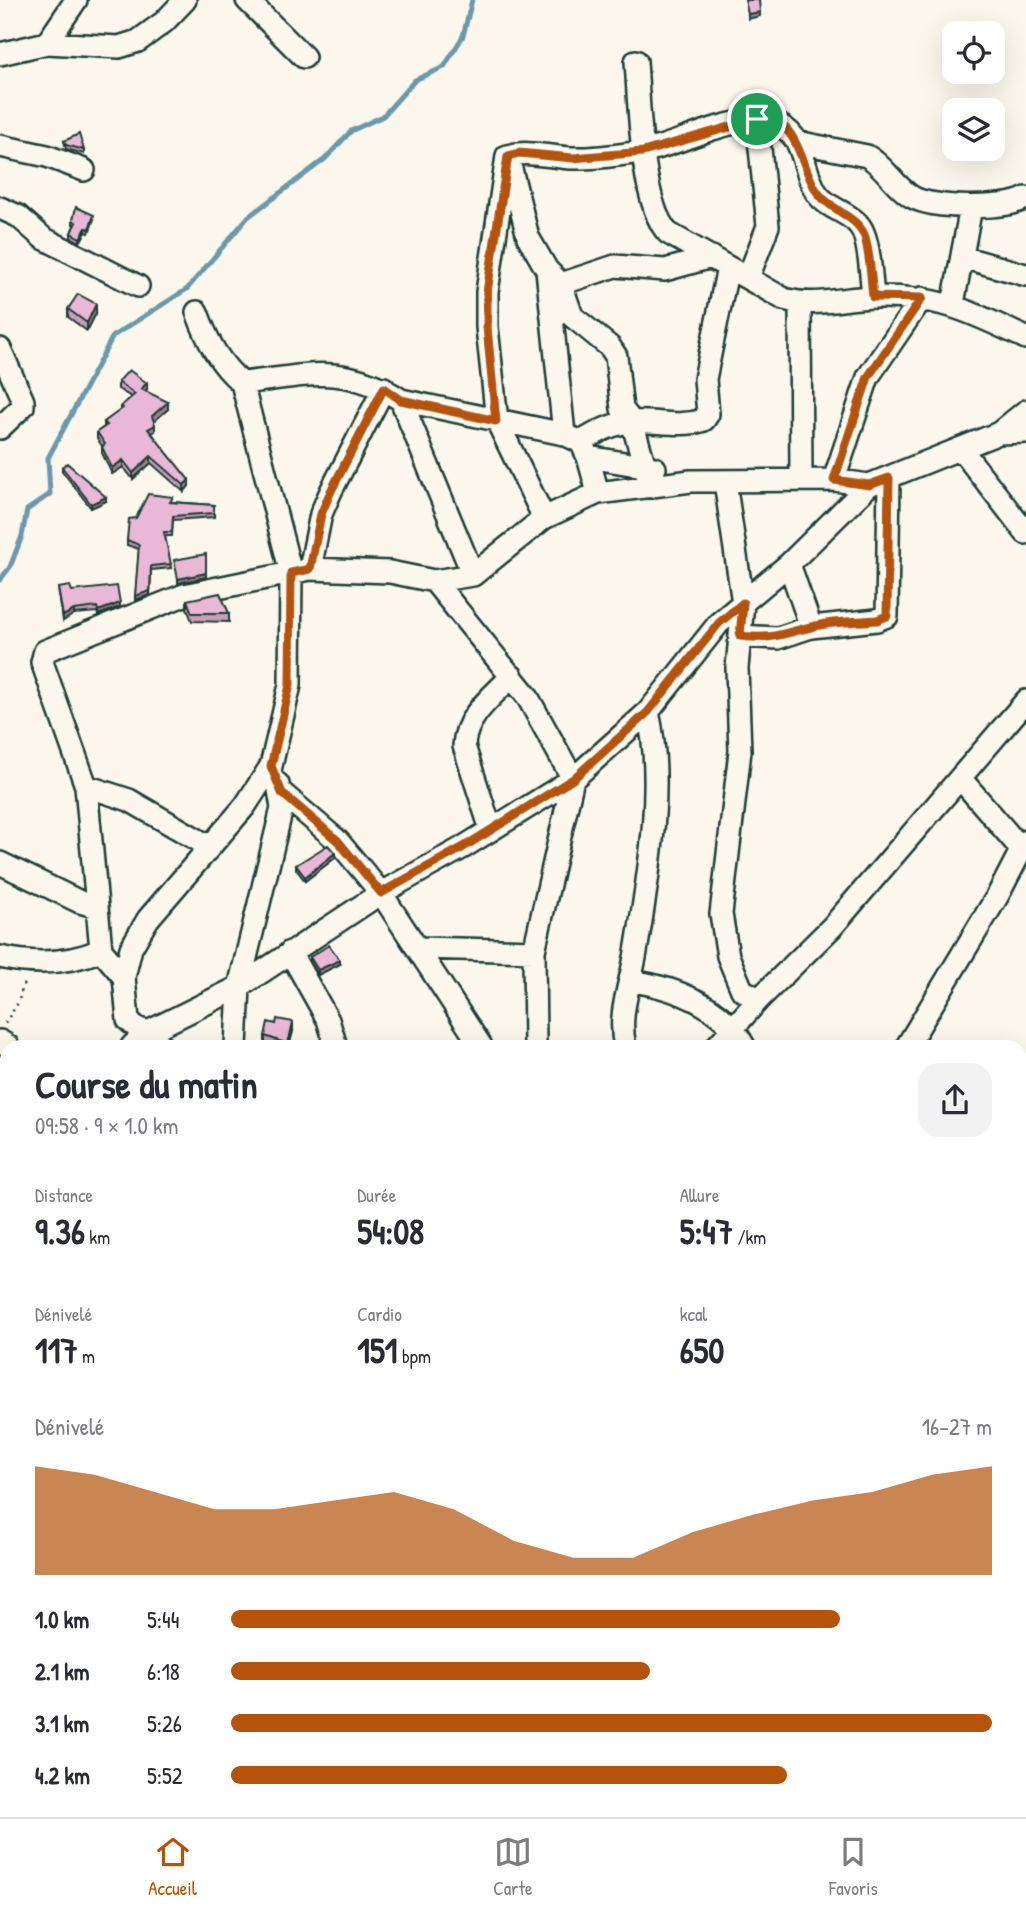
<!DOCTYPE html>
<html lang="fr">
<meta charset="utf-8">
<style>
:root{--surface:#fff;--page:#f2f2f3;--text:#2b2b33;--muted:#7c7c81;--line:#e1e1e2;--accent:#b45309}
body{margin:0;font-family:"Patrick Hand",sans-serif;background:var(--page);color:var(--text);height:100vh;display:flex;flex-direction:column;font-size:26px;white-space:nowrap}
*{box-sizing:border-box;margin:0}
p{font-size:23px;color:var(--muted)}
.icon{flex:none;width:38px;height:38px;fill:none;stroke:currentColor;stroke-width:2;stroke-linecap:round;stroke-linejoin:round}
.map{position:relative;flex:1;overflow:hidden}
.sheet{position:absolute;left:0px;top:1040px;width:1027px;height:779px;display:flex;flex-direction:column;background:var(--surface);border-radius:21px 21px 0 0;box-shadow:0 7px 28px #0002}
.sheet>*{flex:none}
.fabs{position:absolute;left:942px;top:21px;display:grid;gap:14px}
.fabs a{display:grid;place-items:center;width:63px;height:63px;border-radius:14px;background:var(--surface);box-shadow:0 7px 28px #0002;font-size:35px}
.pin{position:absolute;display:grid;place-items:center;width:60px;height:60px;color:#fff;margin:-30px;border:4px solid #fff;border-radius:50%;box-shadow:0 2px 7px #0007}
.round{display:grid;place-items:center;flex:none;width:74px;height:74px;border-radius:21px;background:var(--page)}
.summary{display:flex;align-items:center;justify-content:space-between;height:119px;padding:0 35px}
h1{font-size:38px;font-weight:700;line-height:52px}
.stats{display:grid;grid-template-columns:repeat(3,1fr);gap:10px;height:119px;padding:7px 35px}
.stats div{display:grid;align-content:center}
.stats b{font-size:35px;font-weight:700}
.stats small{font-size:19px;font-weight:400}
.stats p{font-size:19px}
.chart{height:196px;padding:14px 35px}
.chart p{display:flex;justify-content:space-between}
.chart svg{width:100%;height:126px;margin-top:7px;fill:var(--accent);opacity:.7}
ul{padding:0 35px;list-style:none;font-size:23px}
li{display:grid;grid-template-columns:112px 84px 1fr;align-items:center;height:52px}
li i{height:18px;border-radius:9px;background:var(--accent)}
.tabs{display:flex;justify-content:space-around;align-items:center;height:98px;border-top:2px solid var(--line);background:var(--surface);font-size:19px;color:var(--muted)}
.tabs a{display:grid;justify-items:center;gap:4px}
.tabs .active{color:var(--accent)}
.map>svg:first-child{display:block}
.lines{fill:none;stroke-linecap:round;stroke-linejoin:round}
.stream{stroke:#6a99ac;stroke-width:5}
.minor-casing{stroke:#1f3d34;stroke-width:26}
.path{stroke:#1f3d34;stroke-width:2.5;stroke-dasharray:2 5;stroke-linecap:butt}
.minor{stroke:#fbf7ec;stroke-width:21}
.wall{fill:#c89eb9;stroke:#1f3d34;stroke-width:2}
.shaded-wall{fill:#a38196;stroke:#1f3d34;stroke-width:2}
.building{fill:#e9b8d7;stroke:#1f3d34;stroke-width:2}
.route-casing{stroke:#fff;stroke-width:14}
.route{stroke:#b45309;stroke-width:9}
</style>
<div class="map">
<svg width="1026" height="1817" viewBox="0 0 1026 1817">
<rect width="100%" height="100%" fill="#fbf7ec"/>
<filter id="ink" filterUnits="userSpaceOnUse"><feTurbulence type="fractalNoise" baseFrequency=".0143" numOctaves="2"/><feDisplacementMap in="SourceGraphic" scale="14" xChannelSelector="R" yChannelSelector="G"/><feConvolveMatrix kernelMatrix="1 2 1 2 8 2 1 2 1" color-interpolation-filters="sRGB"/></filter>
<g filter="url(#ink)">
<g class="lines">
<path class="stream" d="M0,580L10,567L22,536L27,510L50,494L48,458L113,336L187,289L248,217L325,159L351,131L383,116L415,80L444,67L463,36L472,0"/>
<g class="minor-casing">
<path id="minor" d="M247,0L304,57
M47,43L76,0
M0,54L47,43L119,47L138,41L164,22L185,0
M636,61C639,102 641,205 668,233L784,299C814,308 845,297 876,297C942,296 968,311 1026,338
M797,142L867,156C885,166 894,186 912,197C933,209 1005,210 1026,198
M0,146L47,156L84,170
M507,156C528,150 550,157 571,158C593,159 618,155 640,152C684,146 767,91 797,142C805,158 807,177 816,192C827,209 847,211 858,224C870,236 871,279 873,297
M507,156L487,292V327L497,421L544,518
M510,165L528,237L547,270L561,284L572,316L610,347L616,356L622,409L632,422L651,487
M0,208L18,216L43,238L138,286
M962,257L1026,275
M547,270L564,434
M748,278L768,226L757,119
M561,284L615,266L665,270L712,257
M800,304L801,480
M953,304L971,207
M0,349L23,401V406L0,428
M242,383C305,376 344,362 401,400L473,575
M401,400L564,434L581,442L588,457L598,493
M999,433L1026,411
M581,442C597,432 613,423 632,422C656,420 679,428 704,420L708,414L705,379L728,267
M961,449L1026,533
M588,457L655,468
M834,480L868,377L922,298
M725,482L743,603L737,668L740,751L721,914L728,956L742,990L759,999
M789,564L811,627
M310,569L321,514L331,491L384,388
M434,581L527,696L573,779L534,951L535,1046
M740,636L778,638L811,627L877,620L887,616L889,478
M960,778L1022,850
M86,786L129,800L210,847
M282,793L338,841L381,893L481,1046
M491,830L464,746C465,716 493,696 512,676
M0,863L80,902L97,907
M419,948L534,951
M290,952L328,1020L336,1046
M0,957C35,965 68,964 101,950
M124,977L101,950L86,786L42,662L45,651L184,595L310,569L390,572L434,581L473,575L544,518L598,493L691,481L834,480L869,485
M632,981C676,988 722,1004 744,1046
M0,1041L8,1046
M132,1046L148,1032L239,987L381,893L462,848L573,779L648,712L719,623L789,564L869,485L999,433L1026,432
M162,1046L148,1032L137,1028L128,1020L124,977L131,948L148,919L245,806L271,766L290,685L291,573L242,383C219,364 207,340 197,312
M236,1046L239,987L282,808L278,784
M625,1046C617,1015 631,983 636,952C648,879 665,784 648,712
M717,1046L759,999L832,927L1026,701
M907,1046L998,895L1026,841
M1020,1140L1026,1137
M1020,1166L1026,1174
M0,1178L7,1179
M0,1226L7,1214
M1020,1229L1026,1225
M0,1315L7,1334
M1020,1376L1026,1375
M0,1471L7,1467
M1020,1602L1026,1611
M0,1606L7,1605
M1020,1772L1026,1771
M0,1790L7,1797
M22,1811L28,1817
M431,1811L432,1817
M75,1817L80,1811
M198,1817L199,1811
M282,1817L285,1811
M341,1817V1811
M480,1817L491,1811
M614,1817L618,1811
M858,1817L860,1811"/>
</g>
<path class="path" d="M5,1023L18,1003L25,979
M1020,1329L1026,1331"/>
<use href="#minor" class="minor"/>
</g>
<path class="wall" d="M64,141L84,150V154L66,149Z
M94,219L89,233L86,232L80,242L71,237V233L74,225L73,224V220Z
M68,309L96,313L87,331L68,317Z
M118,382L147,389L146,391L168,409L154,421L155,431L152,433L189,486L184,492L151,463L133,479L123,467L112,474L102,453V446L97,438V432L104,427V422L121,410V406L131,397L118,389Z
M62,467L106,501L91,508L62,471Z
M173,502L214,505V517L173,520L172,536H165L171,568L151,570L150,595L135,600L139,549L127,545V540L136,518Z
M58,588L72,591L120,607L98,615L97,612L74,614L63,621Z
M187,600L229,613V622L192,621L187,608Z
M335,858L305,881L296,869V865Z
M310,957L340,964L318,975L310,961Z
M293,1031L289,1046H272L265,1044V1036Z
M7,1679V1722L0,1723V1681Z
M107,1811H158L159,1813L158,1817H107Z"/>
<path class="shaded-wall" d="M760,12V16L748,19V14Z
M86,228V232L80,242V238Z
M96,304V313L87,331V323Z
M147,383V389L141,396V389Z
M168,402V409L152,423V416Z
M155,425V431L148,435V429Z
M151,456V463L133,479V473Z
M123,460V467L112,474V468Z
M189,480V486L184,492V485Z
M106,497V501L91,508V504Z
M151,566L150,595L135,600V596Z
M206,573V577L178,583V579Z
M120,603V607L98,615V611Z
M74,610V614L63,621V616Z
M335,853V858L305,881V877Z
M340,960V964L318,975V970Z
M293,1022V1031L289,1046H288Z
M460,1811H463L461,1812V1816L445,1817V1815Z"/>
<path class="building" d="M745,0H759L760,12L748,14Z
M79,134L84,150L66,145L64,141Z
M76,207L94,215L89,229L86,228L80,238L71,233L76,222L73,220Z
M78,294L96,304L87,323L68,309Z
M129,370L147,383L141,389L168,402L152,416L155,425L148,429L189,480L184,485L151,456L133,473L123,460L112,468L102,447L105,444L97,432L107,425L104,422L123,408L121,406L135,394L118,382Z
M67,463L106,497L91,504L62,467Z
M148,494L173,497L170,502L214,505V513L173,516L172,532H164L171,564L151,566L150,591L135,596L139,545L127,540L129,519L136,518Z
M206,554V573L178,579L174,560Z
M70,586L72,591L117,586L120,603L98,611L97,607L74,610L63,616L58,588Z
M220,593L229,613H192L187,600Z
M328,845L335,853L305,877L296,865Z
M329,945L340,960L318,970L310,957Z
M277,1019L293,1022L288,1044L265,1036L268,1022L276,1024Z
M7,1679V1715L0,1716V1681Z
M12,1811L19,1817H2L1,1812Z
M107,1811H158V1812H107Z
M210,1811H246L244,1816L245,1817H216L209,1814Z
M297,1811H328V1813H324L323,1817H293Z
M368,1811H395L396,1814L401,1811H404L407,1817H368Z
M444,1811H461V1812L445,1815Z
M548,1811H597L596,1817H548Z"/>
</g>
<g class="lines" filter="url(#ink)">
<g class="route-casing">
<path id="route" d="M757,119C801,116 799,167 818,193C831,211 858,216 865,237C870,255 871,277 873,297L922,298L868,377L834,480L869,485L889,478L887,616L877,620C856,622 832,621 811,627C780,634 774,640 740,636L743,603L719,623L648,712L573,779L462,848L381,893L338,841L282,793L271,766L290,685L291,573L310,569L321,514L331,491L384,388L401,400L496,421L487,327V292L508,156L519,153L573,158L643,152Z"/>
</g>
<use href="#route" class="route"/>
</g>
</svg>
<div class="fabs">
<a><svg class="icon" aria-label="locate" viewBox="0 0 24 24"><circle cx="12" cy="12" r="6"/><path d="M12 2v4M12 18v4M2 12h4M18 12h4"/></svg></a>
<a><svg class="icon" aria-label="layers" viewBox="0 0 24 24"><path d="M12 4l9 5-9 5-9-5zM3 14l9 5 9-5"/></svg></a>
</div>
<div class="pin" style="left:757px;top:119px;background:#1e9e55"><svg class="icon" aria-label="arrive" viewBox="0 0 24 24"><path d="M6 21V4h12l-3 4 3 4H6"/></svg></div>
<section class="sheet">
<div class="summary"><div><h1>Course du matin</h1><p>09:58 · 9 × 1.0 km</p></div><a class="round"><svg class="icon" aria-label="share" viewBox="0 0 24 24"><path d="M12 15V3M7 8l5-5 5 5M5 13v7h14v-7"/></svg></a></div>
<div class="stats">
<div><p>Distance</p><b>9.36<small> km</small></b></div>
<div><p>Durée</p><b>54:08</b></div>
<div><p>Allure</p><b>5:47<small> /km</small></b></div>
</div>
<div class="stats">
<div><p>Dénivelé</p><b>117<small> m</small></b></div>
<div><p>Cardio</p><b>151<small> bpm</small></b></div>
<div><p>kcal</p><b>650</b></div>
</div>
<div class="chart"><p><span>Dénivelé</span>16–27 m</p>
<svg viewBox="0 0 160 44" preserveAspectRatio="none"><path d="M0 44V6L10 9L20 15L30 21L40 21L50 18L60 15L70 21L80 32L90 38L100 38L110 29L120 23L130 18L140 15L150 9L160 6V44z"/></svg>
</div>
<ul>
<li><b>1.0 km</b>5:44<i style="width:80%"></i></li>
<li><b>2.1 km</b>6:18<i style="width:55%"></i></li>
<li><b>3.1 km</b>5:26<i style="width:100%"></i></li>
<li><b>4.2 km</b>5:52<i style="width:73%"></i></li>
</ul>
</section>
</div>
<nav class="tabs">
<a class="active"><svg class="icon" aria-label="home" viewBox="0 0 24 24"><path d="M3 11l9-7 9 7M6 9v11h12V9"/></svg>Accueil</a>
<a><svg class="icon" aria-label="map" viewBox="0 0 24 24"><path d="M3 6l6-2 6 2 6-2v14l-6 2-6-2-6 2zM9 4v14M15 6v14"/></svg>Carte</a>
<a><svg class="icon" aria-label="saved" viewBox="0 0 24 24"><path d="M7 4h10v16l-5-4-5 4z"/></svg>Favoris</a>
</nav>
